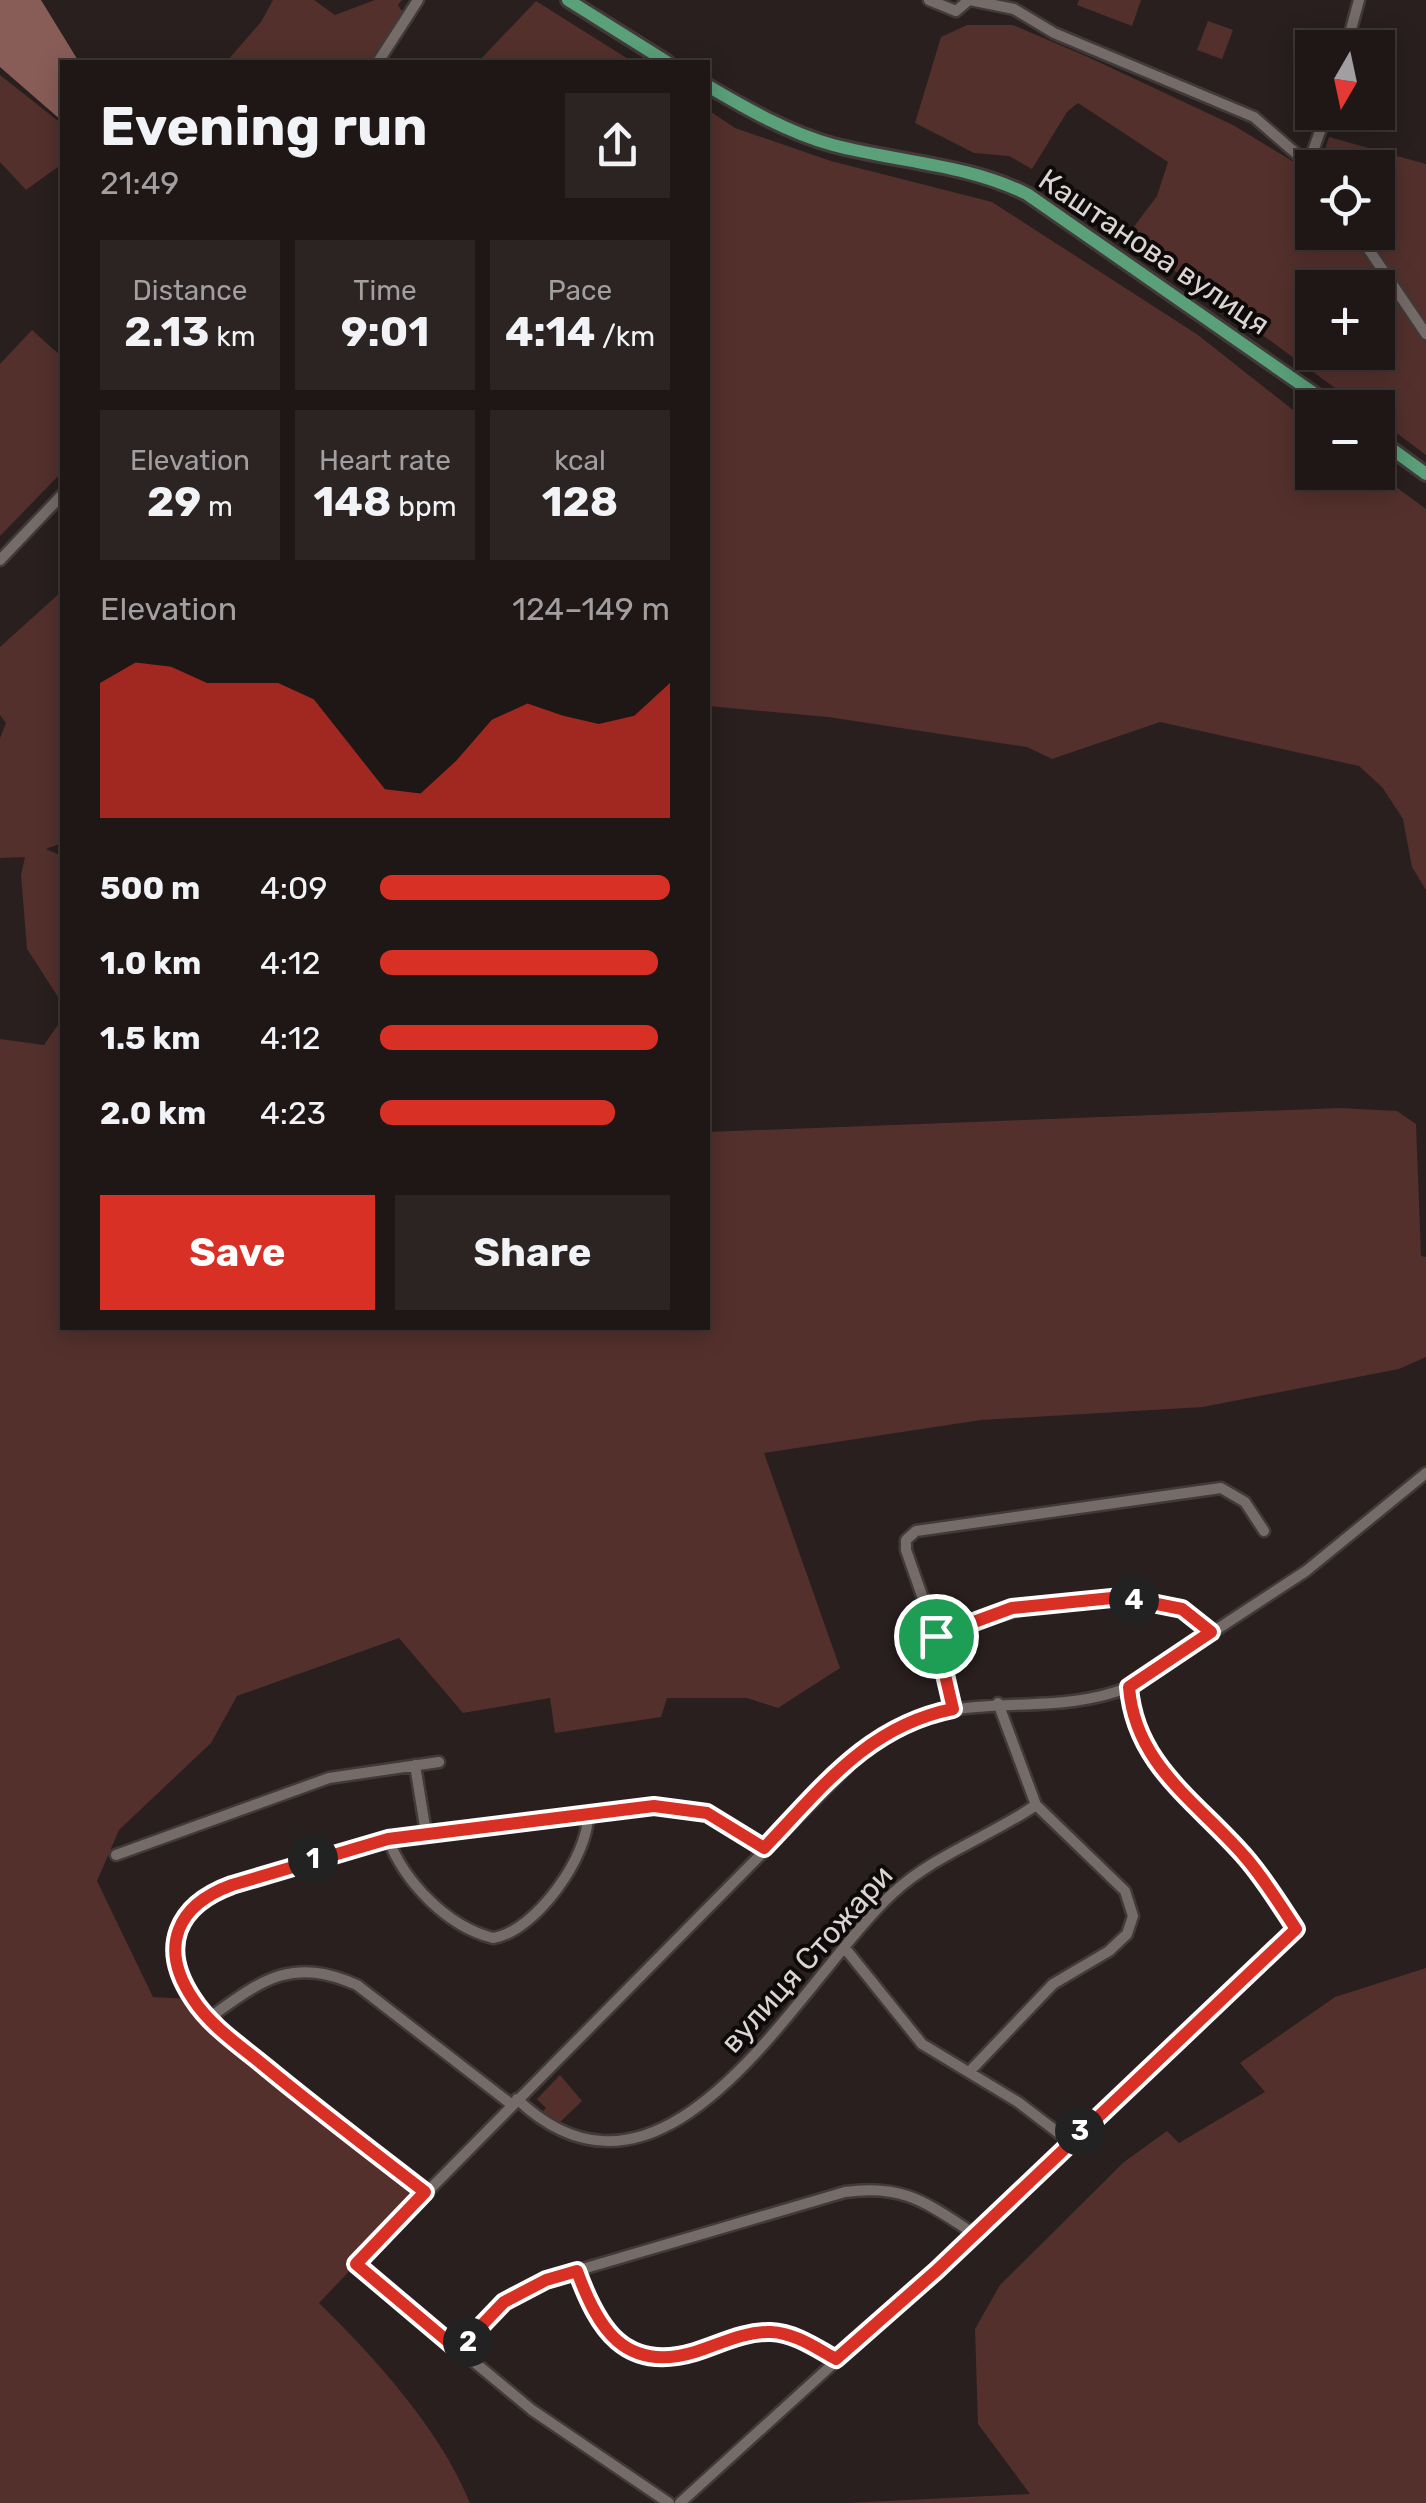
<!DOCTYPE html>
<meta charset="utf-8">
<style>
:root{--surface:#1e1716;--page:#2b2423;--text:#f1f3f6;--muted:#a19fa1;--line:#3c3635;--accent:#d93025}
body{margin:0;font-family:Rubik,sans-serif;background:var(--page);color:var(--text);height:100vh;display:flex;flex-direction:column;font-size:38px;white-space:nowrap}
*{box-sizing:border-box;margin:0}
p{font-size:32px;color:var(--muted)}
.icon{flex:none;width:55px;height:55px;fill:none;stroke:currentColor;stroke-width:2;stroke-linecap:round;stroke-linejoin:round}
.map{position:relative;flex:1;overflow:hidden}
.side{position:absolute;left:60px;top:60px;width:650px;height:1270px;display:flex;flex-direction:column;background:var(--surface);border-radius:0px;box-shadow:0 5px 25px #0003,0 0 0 2px var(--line)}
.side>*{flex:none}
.needle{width:65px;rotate:189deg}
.controls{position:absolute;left:1295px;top:30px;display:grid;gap:20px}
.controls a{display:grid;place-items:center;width:100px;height:100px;border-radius:0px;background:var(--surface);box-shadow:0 5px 25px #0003,0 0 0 2px var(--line);font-size:50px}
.pin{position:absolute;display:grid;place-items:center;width:85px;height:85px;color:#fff;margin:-42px;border:5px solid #fff;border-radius:50%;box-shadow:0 2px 10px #0007}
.km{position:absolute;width:50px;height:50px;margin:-25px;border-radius:50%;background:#222;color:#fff;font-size:28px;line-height:50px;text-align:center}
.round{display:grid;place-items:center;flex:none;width:105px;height:105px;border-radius:0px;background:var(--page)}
.overview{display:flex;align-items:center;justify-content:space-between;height:170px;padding:0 40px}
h1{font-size:55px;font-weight:700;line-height:75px}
.stats{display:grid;grid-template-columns:repeat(3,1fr);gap:15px;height:170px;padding:10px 40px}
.stats div{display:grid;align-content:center;border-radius:0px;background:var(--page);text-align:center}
.stats b{font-size:42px;font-weight:700}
.stats small{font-size:28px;font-weight:400}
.stats p{font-size:28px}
.chart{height:280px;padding:20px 40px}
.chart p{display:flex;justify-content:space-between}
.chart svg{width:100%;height:180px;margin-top:10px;fill:var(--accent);opacity:.7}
.action{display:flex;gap:20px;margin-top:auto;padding:20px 40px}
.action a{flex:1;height:115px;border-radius:0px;background:var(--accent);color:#fff;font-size:40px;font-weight:700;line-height:115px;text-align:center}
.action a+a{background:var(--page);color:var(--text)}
ul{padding:0 40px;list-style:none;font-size:32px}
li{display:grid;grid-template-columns:160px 120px 1fr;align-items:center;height:75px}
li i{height:25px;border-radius:12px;background:var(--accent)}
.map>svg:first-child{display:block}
.green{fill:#53302c;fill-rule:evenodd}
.water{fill:#895d57}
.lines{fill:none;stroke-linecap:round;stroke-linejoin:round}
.minor-casing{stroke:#413a39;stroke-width:15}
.major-casing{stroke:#413a39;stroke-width:18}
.minor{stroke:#756b69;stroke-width:10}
.major{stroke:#5aa079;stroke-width:12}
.route-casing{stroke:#fff;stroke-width:20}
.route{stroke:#d93025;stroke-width:12}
.labels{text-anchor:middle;stroke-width:8;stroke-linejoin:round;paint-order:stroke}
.street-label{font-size:30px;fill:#dad4d3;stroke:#0e0a0a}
</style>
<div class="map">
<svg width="1426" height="2503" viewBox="0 0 1426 2503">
<rect width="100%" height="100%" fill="#281f1e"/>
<path class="green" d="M273,0H314L335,15L375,0H402L398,5L404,14L370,62H226L261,22Z
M1079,0H1141L1132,26L1077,5Z
M536,1L633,62H478Z
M1208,21L1233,30L1222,59L1197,50Z
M967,25H1013L1088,57L1233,125L1312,173V232H1378V168L1319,167L1329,137L1426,164V455L1378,419V408L1361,407L1127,236L1157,196L1168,162L1078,103L1067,112L1032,169L1009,156L974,153L915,123L941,37ZM1312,288H1378V352H1312Z
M0,75L62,124V164L26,190L0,162Z
M708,110L735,128L831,161L992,202L1198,335L1312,425V472L1377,473L1426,509V890L1412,867L1403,819L1382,787L1359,766L1160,722L1052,759L1027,747L828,717L708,706Z
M32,330L62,357V472L0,536V364Z
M62,591V843L46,849L62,856V1003L27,949L21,875L25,857L0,858V738L6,723L0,715V647Z
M62,1019V1328H708V1132L1340,1108L1397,1111L1416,1124L1421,1256L1426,1257V1357L1399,1369L1203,1407L981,1420L764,1453L840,1668L778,1708L747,1698H667L661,1717L555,1733L550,1698L463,1713L399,1638L237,1696L211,1743L119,1830L97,1881L153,1997L192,1999L209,2018L425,2192L319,2303C375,2358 440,2429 470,2503H0V1039L44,1045Z
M1426,1968V2503H846L1030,2494L978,2424L975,2329L1000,2285L1124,2162L1167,2131L1179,2143L1265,2092L1240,2063L1335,1997Z
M560,2075L582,2101L559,2123L541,2114L546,2108L537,2099Z"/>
<path class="water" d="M0,0H41L79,62H62V121L0,67Z"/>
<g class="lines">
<g class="minor-casing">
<path id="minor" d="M929,0L956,11L969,0
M970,0L1014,9L1054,33L1254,117L1313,168
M1346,48L1359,0
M378,62L418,0
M1309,162L1327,112
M1357,232L1426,334
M0,560L62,495
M936,1636C1006,1611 1107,1580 1180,1609C1191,1613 1202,1625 1211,1632
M953,1709L946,1664L906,1550V1540L916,1531L1221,1488L1245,1502L1264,1531
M415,1765L426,1833
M388,1839C405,1882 446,1926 493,1938C535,1932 590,1855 588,1813
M116,1855L329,1778L439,1762
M844,1947L922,2044L1018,2102L1069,2141
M209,2018C262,1980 291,1956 357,1985L511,2104
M971,2070L1053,1984L1109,1951L1127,1934L1133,1916L1125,1891L1036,1805
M517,2099C668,2243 800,1979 893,1893C936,1854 989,1837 1036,1805L998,1703
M425,2192C372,2151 318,2110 267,2068C242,2047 211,2027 193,1999C158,1947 177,1905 232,1885L388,1839L654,1806L707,1813L764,1849
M577,2271C598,2329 625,2373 695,2352C720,2344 745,2331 771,2332C794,2333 816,2348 836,2359
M458,2350L504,2302L545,2280L845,2192C903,2184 925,2202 973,2233
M669,2503L532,2410L356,2264L875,1739C951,1685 1048,1721 1129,1687L1306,1571L1426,1473
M680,2503L935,2271L1296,1929C1280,1905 1265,1880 1246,1858C1199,1803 1135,1766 1129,1687"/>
</g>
<g class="major-casing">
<path id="major" d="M568,0L667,62
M708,86C747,109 789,133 833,145C898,162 967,164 1027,194L1335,408
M1378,439L1426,474"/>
</g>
<use href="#minor" class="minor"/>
<use href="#major" class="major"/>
</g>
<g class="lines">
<g class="route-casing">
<path id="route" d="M1122,1597L1182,1609L1211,1632L1129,1687C1135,1766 1199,1803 1246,1858C1265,1880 1280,1905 1296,1929L936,2271L836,2359C816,2348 795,2333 771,2332C745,2331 720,2344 695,2352C625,2373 598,2329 577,2271L546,2280L504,2302L458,2350L356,2264L425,2192C372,2151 318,2110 267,2068C242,2047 211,2027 193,1999C158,1947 177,1905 232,1885L388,1839L654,1806L707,1813L764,1848C821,1789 867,1726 953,1709L936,1636L1012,1608Z"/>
</g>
<use href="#route" class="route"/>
</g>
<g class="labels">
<g class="street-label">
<text transform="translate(1154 252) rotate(34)" y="10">Каштанова вулиця</text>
<text transform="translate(807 1959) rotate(-48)" y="10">вулиця Стожари</text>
</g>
</g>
</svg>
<div class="controls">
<a><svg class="needle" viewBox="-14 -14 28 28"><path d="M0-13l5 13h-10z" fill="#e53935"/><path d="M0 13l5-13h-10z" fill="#a19fa1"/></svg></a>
<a><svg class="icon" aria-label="locate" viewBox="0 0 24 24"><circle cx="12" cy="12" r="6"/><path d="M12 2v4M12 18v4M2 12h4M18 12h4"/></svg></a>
<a>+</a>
<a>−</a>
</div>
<div class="pin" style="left:936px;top:1636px;background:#1e9e55"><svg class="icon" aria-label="arrive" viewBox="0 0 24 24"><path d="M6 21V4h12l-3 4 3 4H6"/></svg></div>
<b class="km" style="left:313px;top:1859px">1</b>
<b class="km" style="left:468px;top:2342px">2</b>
<b class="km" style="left:1080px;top:2131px">3</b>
<b class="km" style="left:1134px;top:1600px">4</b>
<section class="side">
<div class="overview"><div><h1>Evening run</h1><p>21:49</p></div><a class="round"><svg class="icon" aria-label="share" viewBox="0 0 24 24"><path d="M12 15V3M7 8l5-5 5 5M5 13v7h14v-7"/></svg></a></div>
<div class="stats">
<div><p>Distance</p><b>2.13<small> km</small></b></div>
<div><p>Time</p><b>9:01</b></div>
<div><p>Pace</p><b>4:14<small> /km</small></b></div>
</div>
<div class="stats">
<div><p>Elevation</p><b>29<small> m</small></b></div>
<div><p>Heart rate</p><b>148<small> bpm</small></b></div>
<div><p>kcal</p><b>128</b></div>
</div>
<div class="chart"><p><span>Elevation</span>124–149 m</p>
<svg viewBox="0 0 160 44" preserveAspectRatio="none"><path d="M0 44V11L10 6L20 7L30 11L40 11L50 11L60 15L70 26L80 37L90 38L100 30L110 20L120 16L130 19L140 21L150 19L160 11V44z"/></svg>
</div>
<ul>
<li><b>500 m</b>4:09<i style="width:100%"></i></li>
<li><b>1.0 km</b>4:12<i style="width:96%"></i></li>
<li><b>1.5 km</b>4:12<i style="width:96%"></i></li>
<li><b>2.0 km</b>4:23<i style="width:81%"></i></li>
</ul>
<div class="action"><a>Save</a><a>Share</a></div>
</section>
</div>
